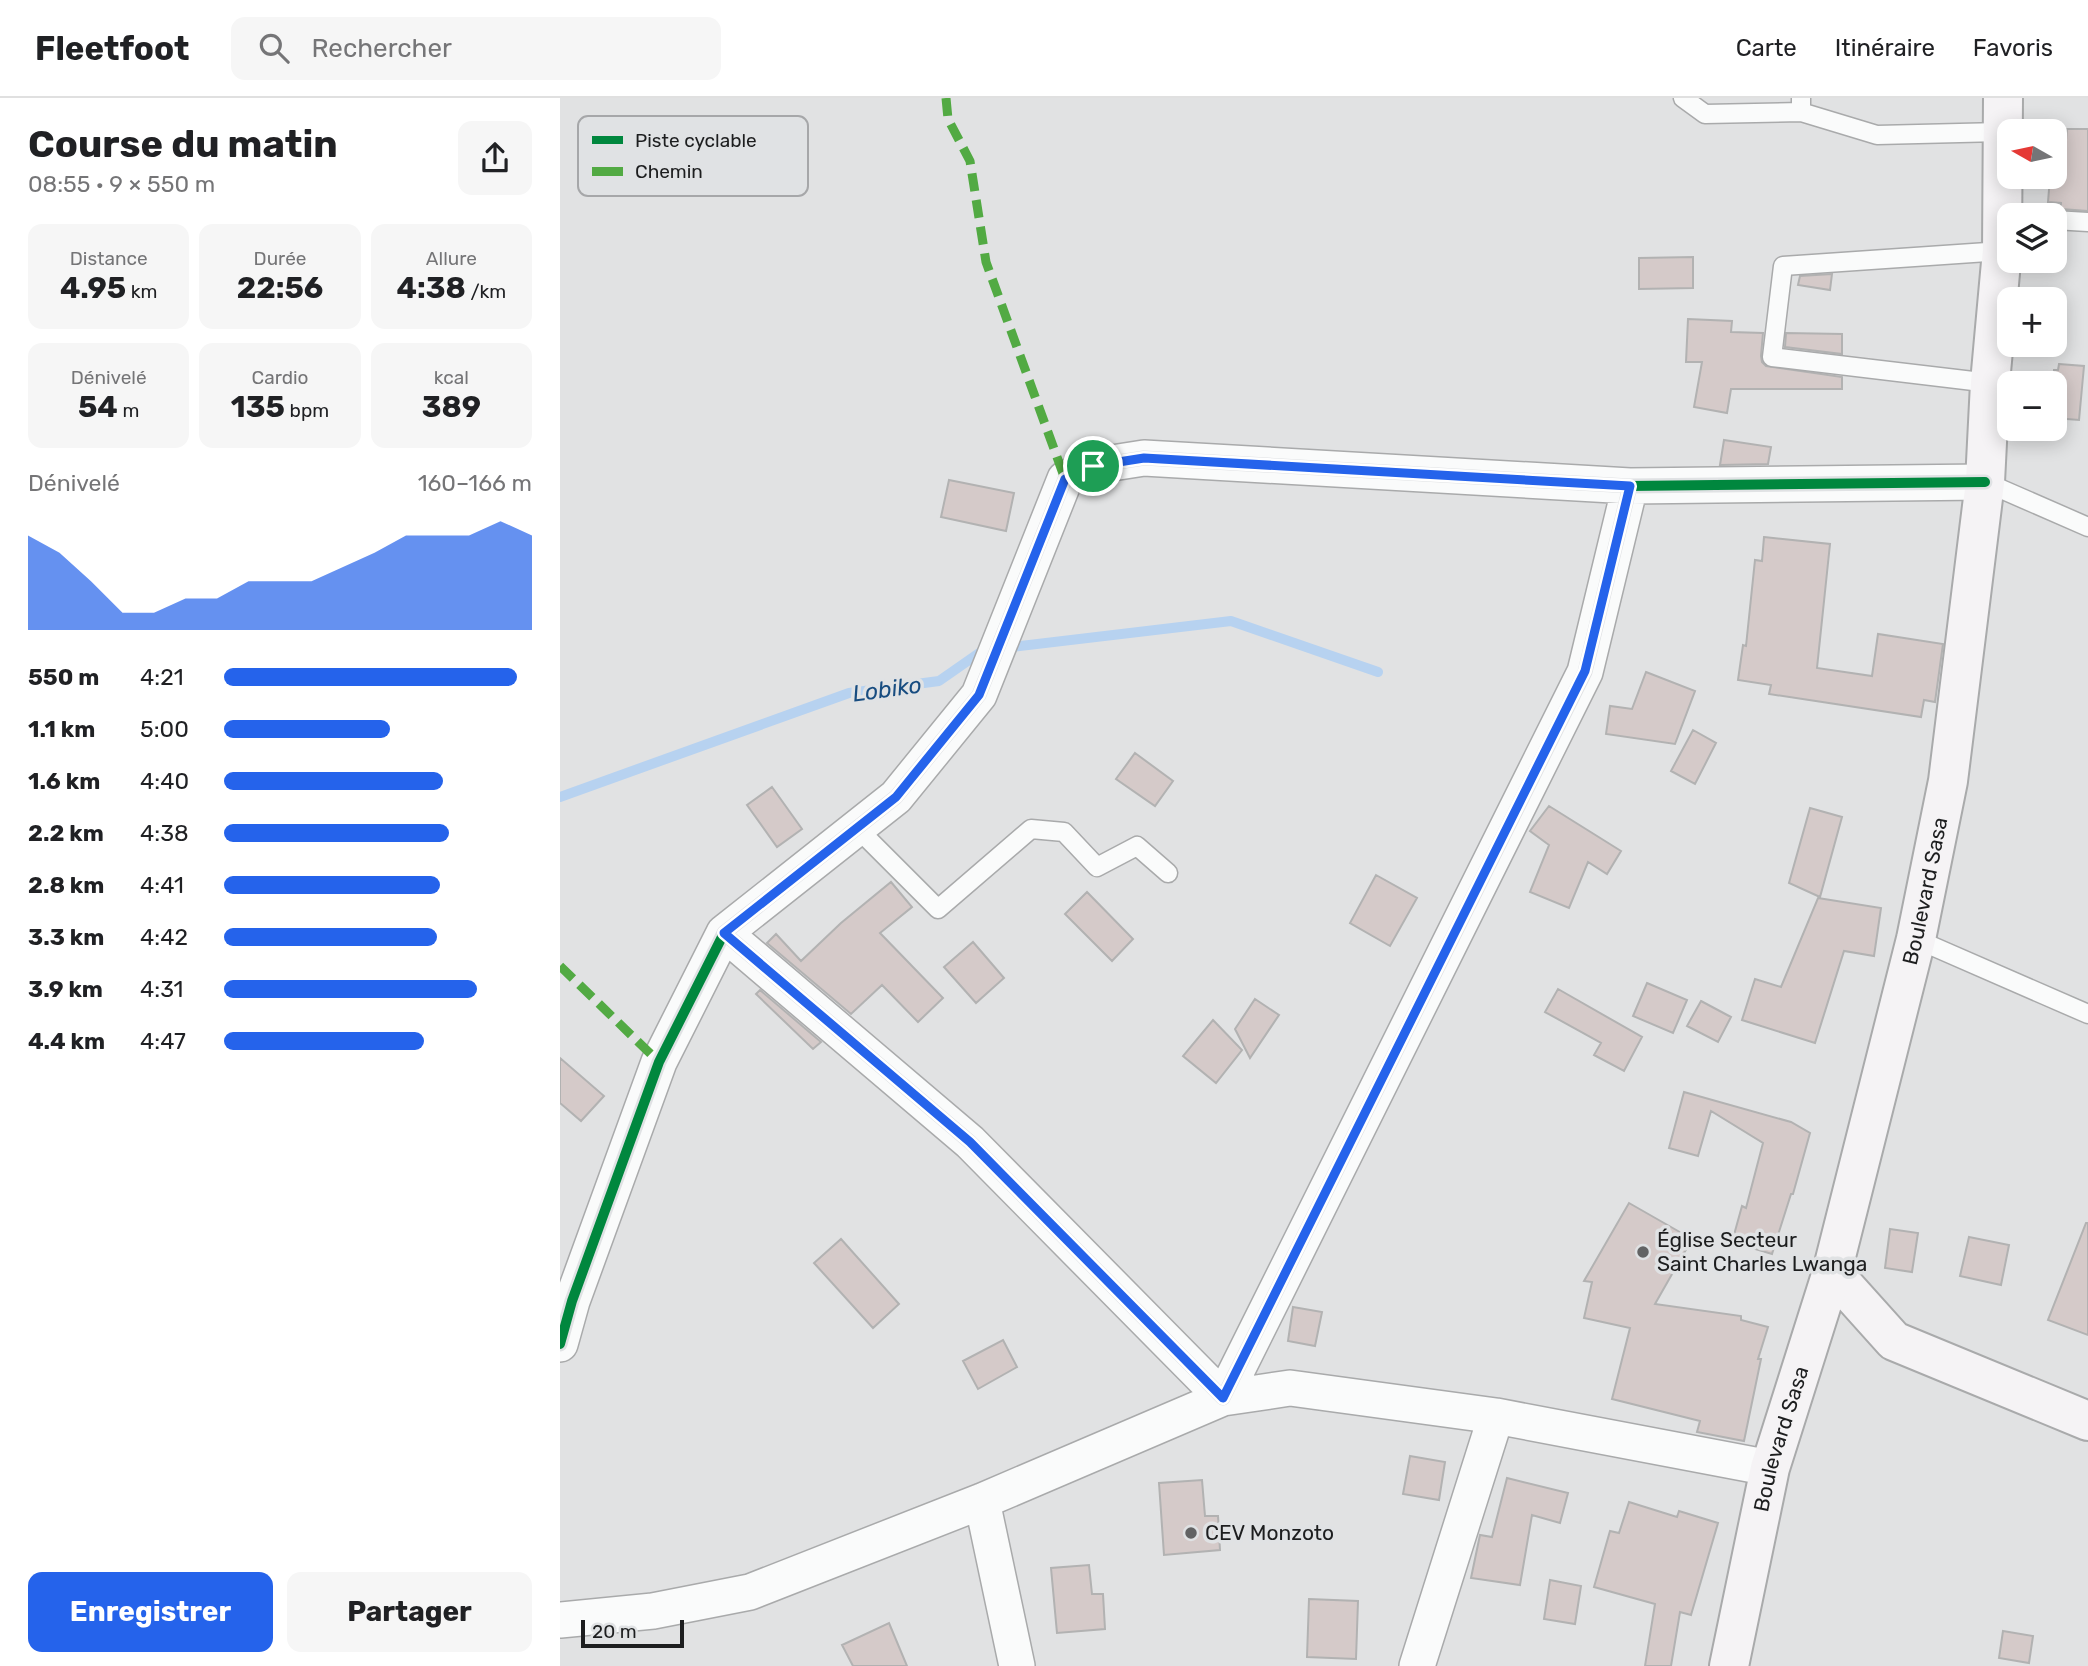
<!DOCTYPE html>
<html lang="fr">
<meta charset="utf-8">
<style>
:root{--surface:#fff;--page:#f6f6f6;--text:#202124;--muted:#757577;--line:#e0e0e0;--accent:#2563eb}
body{margin:0;font-family:Rubik,sans-serif;background:var(--page);color:var(--text);height:100vh;display:flex;flex-direction:column;font-size:26px;white-space:nowrap}
*{box-sizing:border-box;margin:0}
p{font-size:23px;color:var(--muted)}
.icon{flex:none;width:38px;height:38px;fill:none;stroke:currentColor;stroke-width:2;stroke-linecap:round;stroke-linejoin:round}
.map{position:relative;flex:1;overflow:hidden}
.panel{display:flex;flex-direction:column;background:var(--surface);width:560px}
.panel>*{flex:none}
.needle{width:46px;rotate:279deg}
.controls{position:absolute;left:1437px;top:21px;display:grid;gap:14px}
.controls a{display:grid;place-items:center;width:70px;height:70px;border-radius:14px;background:var(--surface);box-shadow:0 4px 18px #0003;font-size:35px}
.scale{position:absolute;left:21px;bottom:18px;width:103px;box-sizing:border-box;padding-left:7px;border:4px solid #1d1e1f;border-top:0;font-size:19px;line-height:24px;white-space:nowrap;color:#1d1e1f;-webkit-text-stroke:5px #e0e2e4;paint-order:stroke}
.pin{position:absolute;display:grid;place-items:center;width:60px;height:60px;color:#fff;margin:-30px;border:4px solid #fff;border-radius:50%;box-shadow:0 2px 7px #0007}
.round{display:grid;place-items:center;flex:none;width:74px;height:74px;border-radius:14px;background:var(--page)}
.headline{display:flex;align-items:center;justify-content:space-between;height:119px;padding:0 28px}
h1{font-size:38px;font-weight:700;line-height:52px}
.figures{display:grid;grid-template-columns:repeat(3,1fr);gap:10px;height:119px;padding:7px 28px}
.figures div{display:grid;align-content:center;border-radius:14px;background:var(--page);text-align:center}
.figures b{font-size:30px;font-weight:700}
.figures small{font-size:19px;font-weight:400}
.figures p{font-size:19px}
.chart{height:196px;padding:14px 28px}
.chart p{display:flex;justify-content:space-between}
.chart svg{width:100%;height:126px;margin-top:7px;fill:var(--accent);opacity:.7}
.primary-button{display:flex;gap:14px;margin-top:auto;padding:14px 28px}
.primary-button a{flex:1;height:80px;border-radius:14px;background:var(--accent);color:#fff;font-size:28px;font-weight:700;line-height:80px;text-align:center}
.primary-button a+a{background:var(--page);color:var(--text)}
ul{padding:0 28px;list-style:none;font-size:23px}
li{display:grid;grid-template-columns:112px 84px 1fr;align-items:center;height:52px}
li i{height:18px;border-radius:9px;background:var(--accent)}
header{display:flex;align-items:center;gap:42px;box-sizing:border-box;height:98px;padding:0 35px;background:var(--surface);border-bottom:2px solid var(--line)}
header strong{font-size:33px}
nav{display:flex;gap:38px;margin-inline-start:auto;font-size:24px}
.search{width:490px;height:63px;background:var(--page);display:flex;align-items:center;gap:18px;box-sizing:border-box;padding:0 24px;border-radius:14px;color:var(--muted);font-size:26px}
main{display:flex;flex:1;min-height:0}
.map>svg:first-child{display:block}
.lines{fill:none;stroke-linecap:round;stroke-linejoin:round}
.stream{stroke:#b7d2f0;stroke-width:10}
.building{fill:#d5cac9;stroke:#b2b2b2;stroke-width:2}
.lane-casing{stroke:#a9aaab;stroke-width:21}
.street-casing{stroke:#a9aaab;stroke-width:38}
.secondary-casing{stroke:#a9aaab;stroke-width:42}
.lane{stroke:#fafbfb;stroke-width:18}
.street{stroke:#fafbfb;stroke-width:35}
.secondary{stroke:#f5f3f5;stroke-width:38}
.quiet{stroke:#52aa43;stroke-width:9;stroke-dasharray:18 9;stroke-linecap:butt}
.cycleway-casing{stroke:#e0e2e4;stroke-width:15}
.cycleway{stroke:#00873e;stroke-width:10}
.route-casing{stroke:#fff;stroke-width:14}
.route{stroke:#2563eb;stroke-width:9}
.poi-dot{fill:#626364;stroke:#e0e2e4;stroke-width:2.5}
.labels{text-anchor:middle;stroke-width:7;stroke-linejoin:round;paint-order:stroke}
.street-label{font-size:21px;fill:#1d1e1f;stroke:#e0e2e4}
.poi-label{font-size:21px;fill:#1d1e1f;stroke:#e0e2e4;text-anchor:start}
.water-label{font-size:23px;font-style:italic;fill:#174c80;stroke:#e0e2e4}
.key{fill:#e0e2e4;stroke:#a6a7a9;stroke-width:2}
.key-label{font-size:19px;fill:#1d1e1f}
</style>
<header>
<strong>Fleetfoot</strong>
<div class="search"><svg class="icon" aria-label="search" viewBox="0 0 24 24"><circle cx="10" cy="10" r="6"/><path d="M15 15l6 6"/></svg>Rechercher</div>
<nav><a>Carte</a><a>Itinéraire</a><a>Favoris</a></nav>
</header>
<main>
<section class="panel">
<div class="headline"><div><h1>Course du matin</h1><p>08:55 · 9 × 550 m</p></div><a class="round"><svg class="icon" aria-label="share" viewBox="0 0 24 24"><path d="M12 15V3M7 8l5-5 5 5M5 13v7h14v-7"/></svg></a></div>
<div class="figures">
<div><p>Distance</p><b>4.95<small> km</small></b></div>
<div><p>Durée</p><b>22:56</b></div>
<div><p>Allure</p><b>4:38<small> /km</small></b></div>
</div>
<div class="figures">
<div><p>Dénivelé</p><b>54<small> m</small></b></div>
<div><p>Cardio</p><b>135<small> bpm</small></b></div>
<div><p>kcal</p><b>389</b></div>
</div>
<div class="chart"><p><span>Dénivelé</span>160–166 m</p>
<svg viewBox="0 0 160 44" preserveAspectRatio="none"><path d="M0 44V11L10 17L20 27L30 38L40 38L50 33L60 33L70 27L80 27L90 27L100 22L110 17L120 11L130 11L140 11L150 6L160 11V44z"/></svg>
</div>
<ul>
<li><b>550 m</b>4:21<i style="width:95%"></i></li>
<li><b>1.1 km</b>5:00<i style="width:54%"></i></li>
<li><b>1.6 km</b>4:40<i style="width:71%"></i></li>
<li><b>2.2 km</b>4:38<i style="width:73%"></i></li>
<li><b>2.8 km</b>4:41<i style="width:70%"></i></li>
<li><b>3.3 km</b>4:42<i style="width:69%"></i></li>
<li><b>3.9 km</b>4:31<i style="width:82%"></i></li>
<li><b>4.4 km</b>4:47<i style="width:65%"></i></li>
</ul>
<div class="primary-button"><a>Enregistrer</a><a>Partager</a></div>
</section>
<div class="map">
<svg width="1528" height="1568" viewBox="0 0 1528 1568">
<rect width="100%" height="100%" fill="#e1e2e3"/>
<g class="lines">
<path class="stream" d="M443,550L671,523L818,574
M0,699L289,595L379,583L422,553L427,552"/>
</g>
<path class="building" d="M1507,31H1528V113L1501,111V105L1488,104L1490,79H1494V51L1505,52Z
M1133,159V190L1079,191V160Z
M1272,176L1270,192L1238,187L1240,178Z
M1128,221L1172,223L1171,234L1203,235L1201,258L1202,264L1206,268L1282,279V291H1171L1167,315L1134,309L1142,264H1126Z
M1226,235L1282,236V256L1225,249Z
M1499,266L1524,268L1519,322L1494,320V272H1498Z
M1164,342L1211,349L1208,366L1160,367Z
M389,382L454,395L446,433L381,419Z
M1204,439L1270,446L1257,570L1312,578L1318,536L1383,546L1375,604L1364,602L1361,619L1209,596L1211,587L1178,582L1183,547L1186,548L1195,462L1202,463Z
M1086,574L1135,593L1115,646L1046,636L1050,608L1072,611Z
M1133,632L1156,645L1135,686L1111,673Z
M575,655L613,683L595,708L556,681Z
M212,689L242,731L217,749L187,707Z
M989,708L1061,753L1047,776L1028,764L1009,810L970,794L989,747L970,733Z
M1250,710L1282,719L1260,799L1229,785Z
M816,777L857,800L830,848L790,825Z
M331,784L352,809L320,835L383,900L358,924L322,887L291,916L207,845L216,836L241,863L281,825Z
M527,794L573,841L552,863L505,816Z
M1258,800L1321,810L1314,858L1284,853L1255,945L1182,922L1195,881L1221,889Z
M413,844L444,880L416,905L384,869Z
M1087,885L1127,902L1113,935L1073,918Z
M998,891L1082,939L1064,973L1034,957L1041,945L985,914Z
M200,892L261,944L253,951L196,896Z
M695,901L719,917L690,960L675,931Z
M1141,903L1171,919L1158,944L1127,928Z
M653,922L682,952L656,985L623,958Z
M0,960L44,998L21,1023L0,1005Z
M1124,994L1231,1024L1250,1035L1233,1096H1231L1212,1156L1172,1144L1182,1108L1186,1110L1203,1045L1151,1013L1138,1058L1109,1050Z
M1069,1105L1132,1141L1095,1206L1181,1218V1222L1208,1229L1198,1261H1201L1184,1343L1137,1334L1140,1323L1052,1301L1070,1230L1024,1220L1032,1184L1024,1183Z
M1526,1125H1528V1237L1488,1222Z
M1330,1131L1358,1135L1352,1174L1325,1170Z
M1409,1139L1449,1147L1441,1187L1400,1178Z
M281,1141L339,1206L313,1230L254,1165Z
M733,1209L762,1214L755,1248L728,1243Z
M443,1242L457,1269L418,1291L403,1263Z
M850,1358L885,1364L879,1402L843,1396Z
M947,1380L1008,1395L1000,1425L972,1417L960,1487L911,1480L920,1437L932,1439Z
M642,1382L645,1418H658L660,1452L604,1457L599,1385Z
M1069,1404L1117,1419L1119,1413L1158,1425L1131,1517L1120,1514L1111,1568H1085L1095,1506L1034,1489L1050,1433L1059,1435Z
M529,1467L532,1496H543L545,1531L497,1535L491,1470Z
M990,1482L1021,1488L1015,1526L984,1521Z
M749,1501L798,1503L796,1561L747,1559Z
M329,1525L347,1568H293L282,1547Z
M1443,1533L1473,1538L1469,1565L1439,1560Z"/>
<g class="lines">
<g class="lane-casing">
<path id="lane" d="M1123,0L1145,16L1241,14
M1241,0V14L1317,37L1441,34
M1494,122L1528,124
M1430,285L1212,259L1223,168L1442,153
M1425,384L1528,429
M297,730L378,811L471,731L504,734L537,769L577,748L608,775
M1356,841L1528,916"/>
</g>
<g class="street-casing">
<path id="street" d="M164,835L410,1044L663,1300L1025,574L1070,388
M0,1246L12,1203L99,964L164,835L336,699L419,597L505,381L533,368L584,360L1070,388L1425,384
M422,1403L457,1568
M0,1522L93,1513L190,1494L422,1403L663,1300L730,1290L936,1318L1210,1370
M857,1568L936,1318"/>
</g>
<g class="secondary-casing">
<g id="secondary">
<path d="M1272,1174L1334,1243L1528,1323"/>
<path id="s1" d="M1169,1568L1210,1370L1272,1174L1356,841L1388,683L1425,384L1430,285L1442,153L1443,0"/>
</g>
</g>
<use href="#lane" class="lane"/>
<use href="#street" class="street"/>
<use href="#secondary" class="secondary"/>
<path class="quiet" d="M386,0L388,21L410,63L426,164L505,381
M0,868L99,964"/>
<g class="cycleway-casing">
<path id="cycleway" d="M164,835L410,1044L663,1300L1025,574L1070,388
M0,1246L12,1203L99,964L164,835L336,699L419,597L505,381L533,368L584,360L1070,388L1425,384"/>
</g>
<use href="#cycleway" class="cycleway"/>
</g>
<g class="lines">
<g class="route-casing">
<path id="route" d="M584,360L1070,388L1025,573L663,1300L410,1044L164,835L336,699L419,597L505,381L533,368Z"/>
</g>
<use href="#route" class="route"/>
</g>
<g class="poi-dot">
<circle cx="1083" cy="1154" r="7"/>
<circle cx="631" cy="1435" r="7"/>
</g>
<g class="labels">
<g class="street-label">
<text dy="7" stroke="none"><textPath href="#s1" startOffset="800">Boulevard Sasa</textPath></text>
<text dy="7" stroke="none"><textPath href="#s1" startOffset="233">Boulevard Sasa</textPath></text>
</g>
<g class="poi-label">
<text x="1097" y="1149">Église Secteur<tspan x="1097" dy="24">Saint Charles Lwanga</tspan></text>
<text x="645" y="1442">CEV Monzoto</text>
</g>
<g class="water-label">
<text transform="translate(327 591) rotate(-8)" y="8">Lobiko</text>
</g>
</g>
<rect x="18" y="18" width="230" height="80" rx="10" class="key"/>
<rect x="32" y="38" width="31" height="8" fill="#00873e"/>
<rect x="32" y="69" width="31" height="9" fill="#52aa43"/>
<g class="key-label">
<text x="75" y="49">Piste cyclable</text>
<text x="75" y="80">Chemin</text>
</g>
</svg>
<div class="controls">
<a><svg class="needle" viewBox="-14 -14 28 28"><path d="M0-13l5 13h-10z" fill="#e53935"/><path d="M0 13l5-13h-10z" fill="#757577"/></svg></a>
<a><svg class="icon" aria-label="layers" viewBox="0 0 24 24"><path d="M12 4l9 5-9 5-9-5zM3 14l9 5 9-5"/></svg></a>
<a>+</a>
<a>−</a>
</div>
<div class="scale">20 m</div>
<div class="pin" style="left:533px;top:368px;background:#1e9e55"><svg class="icon" aria-label="arrive" viewBox="0 0 24 24"><path d="M6 21V4h12l-3 4 3 4H6"/></svg></div>
</div>
</main>
